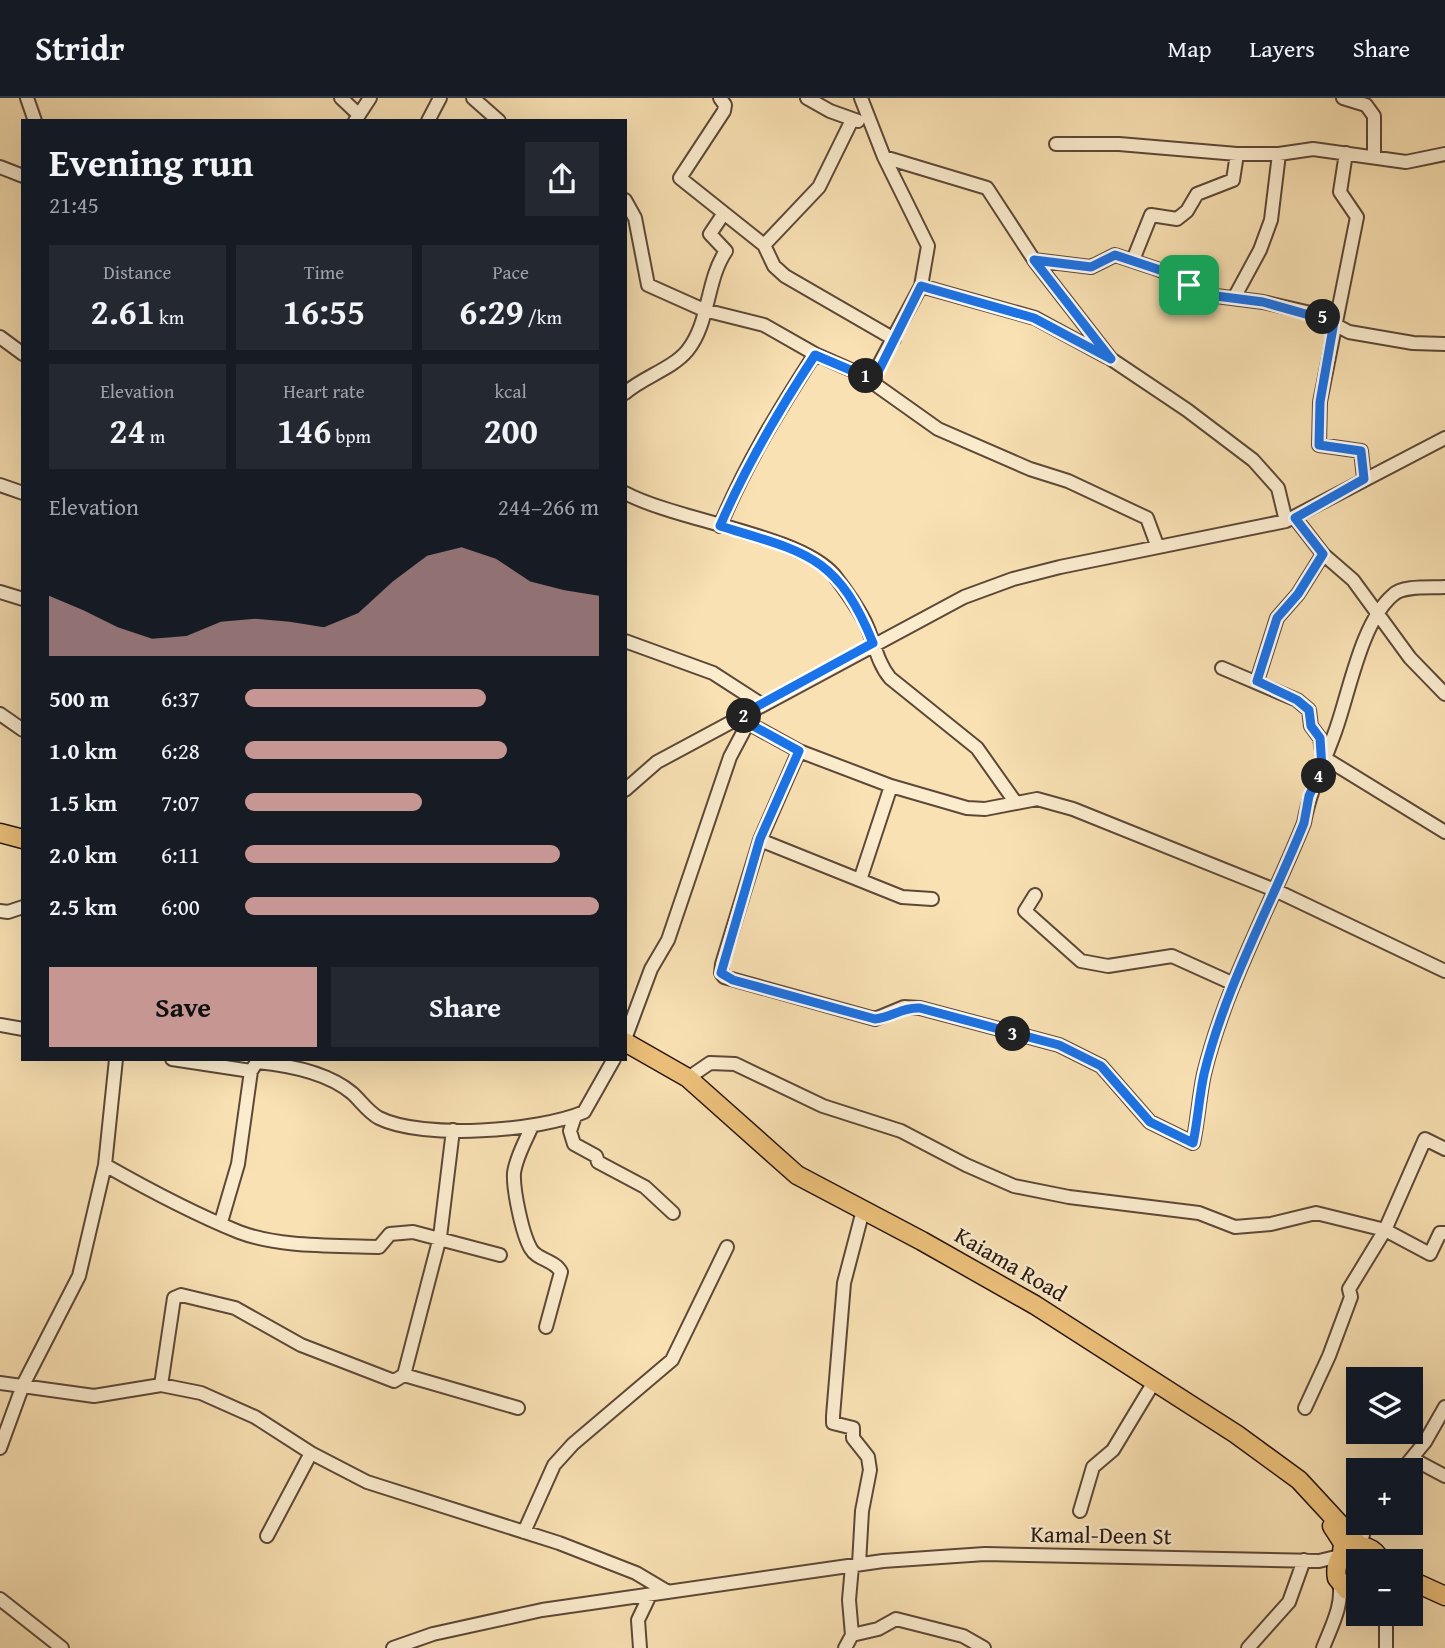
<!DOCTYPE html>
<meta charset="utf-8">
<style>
:root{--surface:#171b24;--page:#242831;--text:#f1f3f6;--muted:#9ea1a6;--line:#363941;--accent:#c59692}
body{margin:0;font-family:"Gentium Book Plus",serif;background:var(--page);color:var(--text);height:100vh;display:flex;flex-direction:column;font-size:26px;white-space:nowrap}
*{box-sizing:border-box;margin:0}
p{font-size:23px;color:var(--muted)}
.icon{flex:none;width:38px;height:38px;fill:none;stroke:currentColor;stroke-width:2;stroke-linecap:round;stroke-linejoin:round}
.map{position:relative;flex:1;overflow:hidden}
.side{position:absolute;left:21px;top:21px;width:606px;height:942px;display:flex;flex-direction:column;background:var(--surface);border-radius:0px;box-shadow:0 7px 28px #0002}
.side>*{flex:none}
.fabs{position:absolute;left:1346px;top:1269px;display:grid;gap:14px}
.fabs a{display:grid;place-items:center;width:77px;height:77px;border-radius:0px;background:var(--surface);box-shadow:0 7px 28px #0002;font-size:35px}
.pin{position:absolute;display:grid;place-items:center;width:60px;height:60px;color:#fff;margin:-30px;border-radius:14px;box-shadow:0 4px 10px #0006}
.km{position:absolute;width:35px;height:35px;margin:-18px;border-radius:50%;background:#222;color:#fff;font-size:19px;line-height:35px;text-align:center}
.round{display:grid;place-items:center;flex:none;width:74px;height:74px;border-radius:0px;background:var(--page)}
.head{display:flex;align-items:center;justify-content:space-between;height:119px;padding:0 28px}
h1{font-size:38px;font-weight:800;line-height:52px}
.figures{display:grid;grid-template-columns:repeat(3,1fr);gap:10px;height:119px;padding:7px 28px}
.figures div{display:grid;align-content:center;border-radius:0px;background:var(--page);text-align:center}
.figures b{font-size:35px;font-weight:800}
.figures small{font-size:19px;font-weight:400}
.figures p{font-size:19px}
.chart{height:196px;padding:14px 28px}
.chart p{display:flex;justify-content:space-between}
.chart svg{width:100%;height:126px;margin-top:7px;fill:var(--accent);opacity:.7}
.button{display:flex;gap:14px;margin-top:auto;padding:14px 28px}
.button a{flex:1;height:80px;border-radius:0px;background:var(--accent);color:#111;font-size:28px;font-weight:800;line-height:80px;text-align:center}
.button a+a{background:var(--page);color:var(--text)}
ul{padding:0 28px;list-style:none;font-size:23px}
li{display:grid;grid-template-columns:112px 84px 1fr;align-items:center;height:52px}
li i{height:18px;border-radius:9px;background:var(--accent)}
header{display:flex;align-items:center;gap:42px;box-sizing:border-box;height:98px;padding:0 35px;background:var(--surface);border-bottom:2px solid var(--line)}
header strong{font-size:33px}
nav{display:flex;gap:38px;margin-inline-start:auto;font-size:24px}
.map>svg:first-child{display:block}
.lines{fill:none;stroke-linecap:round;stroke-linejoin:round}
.minor-casing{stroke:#5c4838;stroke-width:16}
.highway-casing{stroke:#27150f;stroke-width:21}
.minor{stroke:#fbecce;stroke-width:12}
.highway{stroke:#ecc07a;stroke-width:18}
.route-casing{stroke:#fff;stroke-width:14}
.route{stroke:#1a73e8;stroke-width:9}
.labels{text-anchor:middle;stroke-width:5;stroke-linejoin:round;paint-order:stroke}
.street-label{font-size:23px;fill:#27150f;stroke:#fbecce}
</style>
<header>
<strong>Stridr</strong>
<nav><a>Map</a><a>Layers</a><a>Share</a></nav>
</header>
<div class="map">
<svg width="1445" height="1550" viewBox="0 0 1445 1550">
<rect width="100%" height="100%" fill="#f9e1b3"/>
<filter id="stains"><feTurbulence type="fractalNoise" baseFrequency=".00286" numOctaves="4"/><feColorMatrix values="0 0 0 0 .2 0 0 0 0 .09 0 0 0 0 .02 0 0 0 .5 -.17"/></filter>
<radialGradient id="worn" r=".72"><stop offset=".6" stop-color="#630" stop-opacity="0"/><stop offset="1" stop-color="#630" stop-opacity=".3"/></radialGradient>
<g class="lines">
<g class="minor-casing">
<path id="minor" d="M27,0L35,23
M341,0L359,17
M473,0L499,23
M720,0L725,7L724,13L680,80L764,147L774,168L785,178L894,241
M807,0L830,13L858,23
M861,0L884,59L928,148L921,188L874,276L876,287L938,331L1030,371L1068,383L1147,420L1157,447
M1343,0L1366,7L1374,18V59
M355,23L370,0
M428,23L440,0
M1056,46H1119L1237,56H1279L1313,51L1406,64L1445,56
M1346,55L1340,94L1357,119L1320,304L1319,347L1361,353L1364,381
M884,59L987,90L1034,162L1111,261L1187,312L1253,362L1278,390L1286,423
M0,69L23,78
M625,102L635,120L648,187L704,212L764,227L815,256L874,282
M764,147L819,89L852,22
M1034,162L1091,169L1115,157L1160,172L1216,198L1263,204L1315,216L1349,234L1413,245L1445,246
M1133,162L1151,117L1177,121L1187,113L1197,96L1233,82L1237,56
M921,188L1035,220L1107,259
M1234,200L1260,152L1271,122L1279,56
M0,239L23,256
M625,295C643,279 672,271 687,253C710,225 706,182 726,153L710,136L724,115
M0,387L23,395
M625,395C678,423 800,437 834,477C844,490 856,507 864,522C874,541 876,563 890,580L977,650L1016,705
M1295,420L1323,456L1353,482L1410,560L1445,596
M720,428C745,367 779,312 815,256
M0,494L23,501
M625,543L713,575L761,606
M1222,570L1297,602L1309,612L1311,628L1320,640L1323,659L1445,734
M1257,583L1277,520L1298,496L1323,456
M0,616L23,632
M743,616L748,625L799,653L891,688L967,710L985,711L1037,701L1073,711L1277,793L1445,873
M799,653L760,742L722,866L721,875L724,879L875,921L904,909L920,910L1059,947L1101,968L1150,1024L1193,1045C1198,1022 1199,999 1204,976C1225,889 1271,807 1304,725C1310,692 1324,665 1335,634C1349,596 1361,524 1393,497C1403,487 1431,490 1445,489
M625,692L657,664L964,499L1013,481L1060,469L1286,423L1445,340
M760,742L902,799L932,801
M860,782L891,688
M1035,797L1025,813L1081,863L1108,868L1172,858L1234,886
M0,813L8,814L23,809
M0,927L23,931
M625,941L651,871L668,842L730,659L748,625
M172,961L251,973
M688,980L710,965L735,966L823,1008L901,1033L966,1067L1014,1088L1069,1099L1199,1115L1235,1129L1271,1126L1316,1115L1385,1132L1430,1156L1440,1135H1445
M575,1018L570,1033L574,1046L596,1058L598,1064L645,1089L673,1115
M532,1028C526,1042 516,1059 514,1075C513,1091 522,1136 531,1151C537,1162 555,1162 561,1174L546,1229
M105,1067C149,1092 192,1115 239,1134C281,1150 335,1147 379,1149L390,1136L413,1134L500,1157
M221,1124L238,1066L251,973L257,964C288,967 327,974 352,995C361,1003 368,1014 379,1020C423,1042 540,1033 584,1014L614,961
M404,1277L518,1310
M0,1285L94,1298L161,1287L201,1295L255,1319L311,1355L367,1384L559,1445L636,1475L668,1494
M161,1287L174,1200L181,1197L235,1210L301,1247L394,1283L404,1277L440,1139L453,1032
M1305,1310L1329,1258L1351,1199L1349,1191L1385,1132L1425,1041L1445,1051
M0,1350L23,1287L79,1178L105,1067L116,961
M1413,1361L1445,1378
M1402,1372L1425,1344L1445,1309
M1080,1413L1093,1369L1113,1352L1151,1289
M524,1434L554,1367L573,1346L672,1262L727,1149
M267,1438L311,1355
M1365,1448L1362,1441L1366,1424
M859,1466L862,1413L870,1372L868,1359L853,1340V1330L833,1325V1318L844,1185L861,1120
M852,1468L849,1502L852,1537
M0,1501L62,1550
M393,1550L433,1536L542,1512L883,1463L985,1456L1319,1463L1340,1458
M640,1550L638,1522L650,1497
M845,1550L852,1537L878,1531L896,1521L963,1538L984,1550
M1248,1550L1289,1504L1304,1462
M1323,1550C1331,1529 1344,1506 1339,1484
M1386,1550V1516"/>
</g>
<g class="highway-casing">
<path id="highway" d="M0,735L23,741
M625,944L688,980L797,1077L922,1143L1035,1207L1236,1336L1299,1382L1360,1448
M1332,1428L1343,1445L1342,1455
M1410,1482L1445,1498
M1358,1495L1347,1492L1337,1480C1331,1451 1368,1435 1381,1463"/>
</g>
<use href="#minor" class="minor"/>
<use href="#highway" class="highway"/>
</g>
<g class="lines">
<g class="route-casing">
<path id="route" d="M1115,157L1160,172L1216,198L1263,204L1334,224L1320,304L1319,347L1361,353L1364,381L1295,420L1323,456L1298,496L1277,520L1257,583L1297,602L1309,612L1311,628L1320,640L1322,670L1309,698L1304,725C1271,807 1225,889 1204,976C1199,999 1198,1022 1193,1045L1150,1024L1101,968L1059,947L920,910C902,909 893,919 875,921L733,882L721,875L760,741L799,653L748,625L743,616L873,545C837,456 804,454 720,428C746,367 779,312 815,257L874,282L921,188L1034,220L1111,261L1034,162L1091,169Z"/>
</g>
<use href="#route" class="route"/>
</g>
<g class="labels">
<g class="street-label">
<text transform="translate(1011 1166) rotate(30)" y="8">Kaiama Road</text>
<text transform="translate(1101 1437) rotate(1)" y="8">Kamal-Deen St</text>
</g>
</g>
<rect width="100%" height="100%" filter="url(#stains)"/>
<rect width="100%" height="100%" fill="url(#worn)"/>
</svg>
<div class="fabs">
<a><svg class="icon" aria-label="layers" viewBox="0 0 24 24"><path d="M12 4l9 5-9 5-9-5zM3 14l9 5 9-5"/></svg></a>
<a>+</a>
<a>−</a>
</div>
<div class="pin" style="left:1189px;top:187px;background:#1e9e55"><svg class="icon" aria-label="arrive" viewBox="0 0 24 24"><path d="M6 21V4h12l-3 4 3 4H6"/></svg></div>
<b class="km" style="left:866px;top:278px">1</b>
<b class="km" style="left:744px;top:618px">2</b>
<b class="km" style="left:1013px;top:936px">3</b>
<b class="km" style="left:1319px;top:678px">4</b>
<b class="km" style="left:1323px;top:219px">5</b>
<section class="side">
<div class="head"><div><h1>Evening run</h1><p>21:45</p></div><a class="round"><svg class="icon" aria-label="share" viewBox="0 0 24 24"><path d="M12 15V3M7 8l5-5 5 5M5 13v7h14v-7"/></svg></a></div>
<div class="figures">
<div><p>Distance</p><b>2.61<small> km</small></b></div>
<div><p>Time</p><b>16:55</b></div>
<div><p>Pace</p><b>6:29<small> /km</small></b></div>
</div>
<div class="figures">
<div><p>Elevation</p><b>24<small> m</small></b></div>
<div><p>Heart rate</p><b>146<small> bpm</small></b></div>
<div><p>kcal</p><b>200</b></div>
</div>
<div class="chart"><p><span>Elevation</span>244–266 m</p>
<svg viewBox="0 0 160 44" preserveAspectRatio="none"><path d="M0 44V23L10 28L20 34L30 38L40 37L50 32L60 31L70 32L80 34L90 29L100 18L110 9L120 6L130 10L140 18L150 21L160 23V44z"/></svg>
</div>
<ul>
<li><b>500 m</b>6:37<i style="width:68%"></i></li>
<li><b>1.0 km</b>6:28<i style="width:74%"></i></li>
<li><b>1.5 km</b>7:07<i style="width:50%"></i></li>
<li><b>2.0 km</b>6:11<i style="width:89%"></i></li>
<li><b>2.5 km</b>6:00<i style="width:100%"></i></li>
</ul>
<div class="button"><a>Save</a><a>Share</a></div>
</section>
</div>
